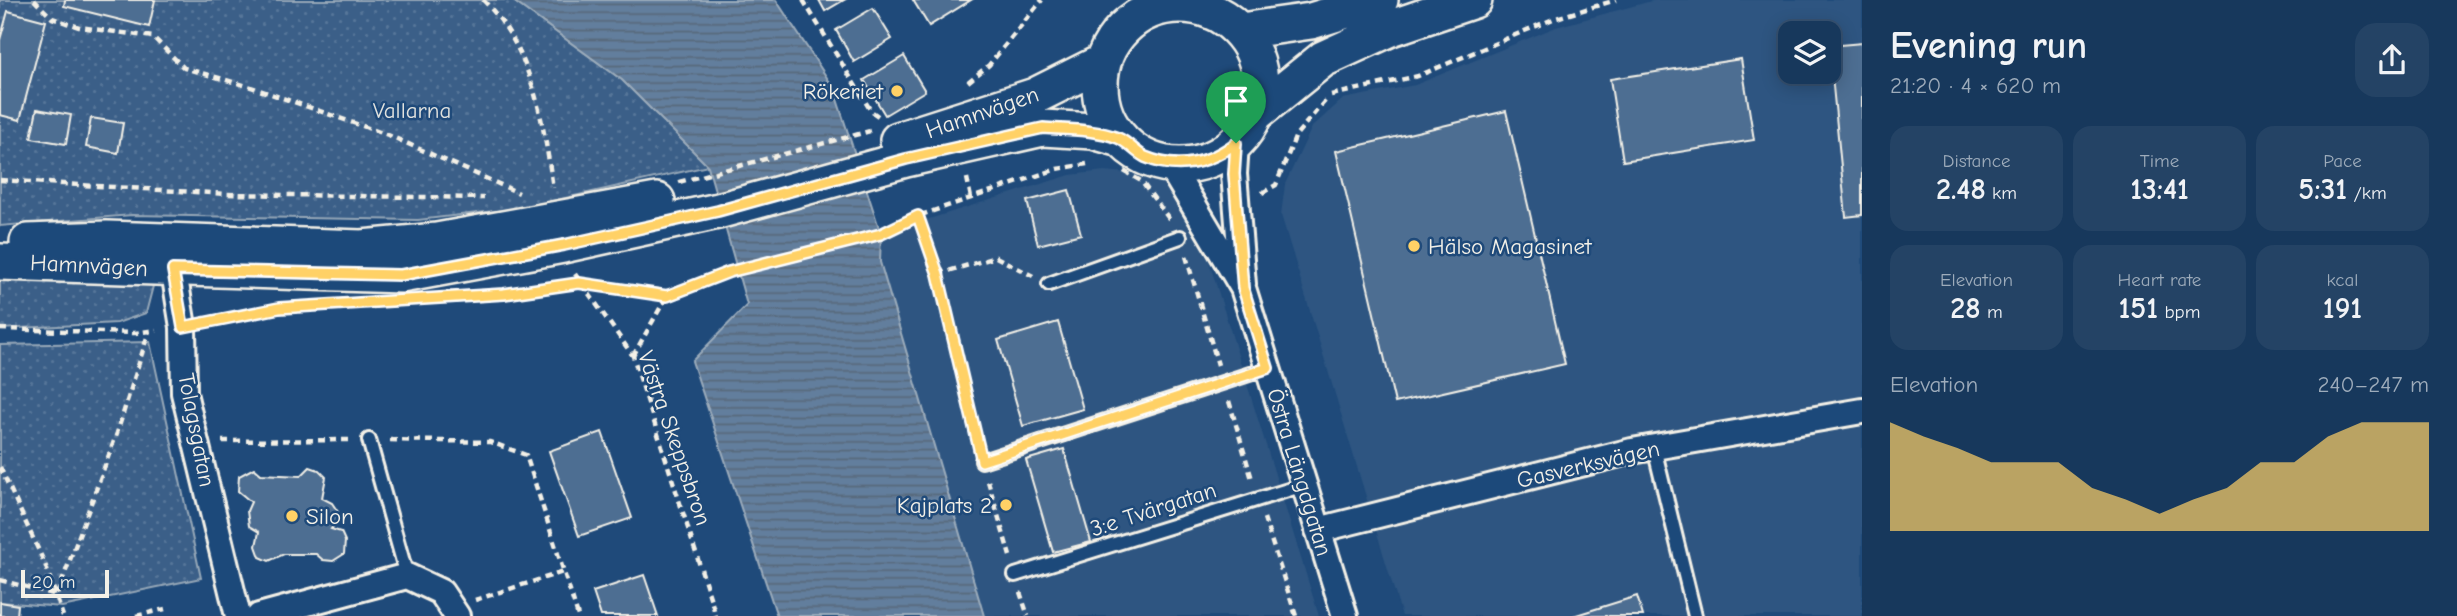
<!DOCTYPE html>
<meta charset="utf-8">
<style>
:root{--surface:#17385c;--page:#244365;--text:#f1f3f6;--muted:#9eacbb;--line:#365272;--accent:#ffd166}
body{margin:0;font-family:"Comic Neue",sans-serif;background:var(--page);color:var(--text);height:100vh;display:flex;flex-direction:column;font-size:26px;white-space:nowrap}
*{box-sizing:border-box;margin:0}
p{font-size:23px;color:var(--muted)}
.icon{flex:none;width:38px;height:38px;fill:none;stroke:currentColor;stroke-width:2;stroke-linecap:round;stroke-linejoin:round}
.map{position:relative;flex:1;overflow:hidden}
.side{display:flex;flex-direction:column;background:var(--surface);width:595px}
.side>*{flex:none}
.fabs{position:absolute;left:1778px;top:21px;display:grid;gap:14px}
.fabs a{display:grid;place-items:center;width:63px;height:63px;border-radius:14px;background:var(--surface);box-shadow:0 4px 18px #0003,0 0 0 2px var(--line);font-size:35px}
.scale{position:absolute;left:21px;bottom:18px;width:88px;box-sizing:border-box;padding-left:7px;border:4px solid #f4f1e8;border-top:0;font-size:19px;line-height:24px;white-space:nowrap;color:#f4f1e8;-webkit-text-stroke:5px #1f4a7a;paint-order:stroke}
.pin{position:absolute;display:grid;place-items:center;width:60px;height:60px;color:#fff;margin:-72px -30px;border-radius:50% 50% 50% 0;rotate:-45deg;box-shadow:0 0 7px #0007}
.pin .icon{rotate:45deg}
.round{display:grid;place-items:center;flex:none;width:74px;height:74px;border-radius:21px;background:var(--page)}
.overview{display:flex;align-items:center;justify-content:space-between;height:119px;padding:0 28px}
h1{font-size:38px;font-weight:700;line-height:52px}
.stats{display:grid;grid-template-columns:repeat(3,1fr);gap:10px;height:119px;padding:7px 28px}
.stats div{display:grid;align-content:center;border-radius:18px;background:var(--page);text-align:center}
.stats b{font-size:30px;font-weight:700}
.stats small{font-size:19px;font-weight:400}
.stats p{font-size:19px}
.chart{height:196px;padding:14px 28px}
.chart p{display:flex;justify-content:space-between}
.chart svg{width:100%;height:126px;margin-top:7px;fill:var(--accent);opacity:.7}
main{display:flex;flex:1;min-height:0}
.map>svg:first-child{display:block}
.built{fill:#2d5581;fill-rule:evenodd}
.grass{fill:url(#grass-dots);stroke:#97a8b8;stroke-width:2}
.water{fill:url(#water-rules);stroke:#9cacbb;stroke-width:2}
.building{fill:#4d6e92;stroke:#f4f1e8;stroke-width:2}
.lines{fill:none;stroke-linecap:round;stroke-linejoin:round}
.lane-casing{stroke:#f4f1e8;stroke-width:18}
.street-casing{stroke:#f4f1e8;stroke-width:30}
.secondary-casing{stroke:#f4f1e8;stroke-width:40}
.path{stroke:#f4f1e8;stroke-width:4.5;stroke-dasharray:7 5;stroke-linecap:butt}
.lane{stroke:#1f4a7a;stroke-width:12}
.street{stroke:#1f4a7a;stroke-width:24}
.secondary{stroke:#1f4a7a;stroke-width:35}
.route-casing{stroke:#fff;stroke-width:14}
.route{stroke:#ffd166;stroke-width:9}
.poi-dot{fill:#ffd166;stroke:#1f4a7a;stroke-width:2.5}
.labels{text-anchor:middle;stroke-width:5;stroke-linejoin:round;paint-order:stroke}
.poi-label{font-size:23px;fill:#f4f1e8;stroke:#1f4a7a;text-anchor:end}
.park-label{font-size:23px;fill:#e1e2de;stroke:#1f4a7a}
.street-label{font-size:23px;fill:#f4f1e8;stroke:#1f4a7a}
</style>
<main>
<div class="map">
<svg width="1862" height="616" viewBox="0 0 1862 616">
<defs>
<pattern id="grass-dots" width="8" height="8" patternUnits="userSpaceOnUse" patternTransform="scale(1.75)"><rect width="8" height="8" fill="#3a5f88"/><path d="M2 2h.1M6 6h.1" fill="none" stroke="#577699" stroke-width="1.8" stroke-linecap="round"/></pattern>
<pattern id="water-rules" width="6" height="5" patternUnits="userSpaceOnUse" patternTransform="scale(1.75)"><rect width="6" height="5" fill="#627e9d"/><path d="M0 2.5h6" fill="none" stroke="#58687a"/></pattern>
</defs>
<rect width="100%" height="100%" fill="#1f4a7a"/>
<filter id="ink" filterUnits="userSpaceOnUse"><feTurbulence type="fractalNoise" baseFrequency=".0143" numOctaves="2"/><feDisplacementMap in="SourceGraphic" scale="14" xChannelSelector="R" yChannelSelector="G"/><feConvolveMatrix kernelMatrix="1 2 1 2 8 2 1 2 1" color-interpolation-filters="sRGB"/></filter>
<g filter="url(#ink)">
<path class="built" d="M1655,0H1862V616H1402L1281,215L1285,184L1312,127L1343,99L1415,85L1556,27ZM1790,33H1829V72H1790Z
M1104,171L1152,175L1169,187L1197,223L1319,616H984L880,262L881,234L1070,175Z"/>
<path class="grass" d="M0,0H512L622,80L708,166L521,208L418,220L132,215L0,226Z
M137,276L153,286L146,313L117,323L0,329V278Z
M150,342L201,578L62,607L0,602V345Z"/>
<path class="water" d="M512,0H776L833,87L881,234L880,262L984,616H777L692,361L747,305L708,166L622,80Z"/>
<path class="building" d="M65,0H155L149,27L64,6Z
M819,0H844L825,11Z
M913,0H971L929,26Z
M873,8L892,39L854,62L836,30Z
M8,11L46,21L20,120L0,115V40Z
M1862,43V215L1846,217L1829,46Z
M904,56L925,91L885,115L864,80Z
M1741,59L1754,140L1623,161L1610,79Z
M37,109L71,115L66,144L31,138Z
M1506,111L1565,364L1395,403L1336,151Z
M91,118L123,123L118,153L86,147Z
M1069,190L1081,234L1038,245L1027,201Z
M1058,322L1083,409L1023,426L998,340Z
M602,432L632,518L579,536L549,451Z
M1064,449L1091,542L1053,552L1026,460Z
M310,467L319,470L326,477L322,498L332,503L338,512V521L331,529L341,532L345,541L344,554L333,561L323,560L316,554H284L269,561L260,557L256,546L259,532L249,526L247,511L251,502L238,491L239,476L254,468L261,474L301,476Z
M644,575L658,616H601L593,592Z
M1637,596L1643,616H1573Z
M0,602L18,605L17,616H0Z"/>
<g class="lines">
<g class="lane-casing">
<path id="lane" d="M1049,284L1180,237
M369,440L407,576
M1654,448L1695,616
M982,461L1268,368
M1015,575L1304,485"/>
</g>
<g class="street-casing">
<path id="street" d="M1236,143L1234,174L1243,284
M1169,164L1243,288L1345,616
M171,253L183,327L184,393L238,616
M1318,530L1632,451L1862,411
M259,616L407,576L441,592L457,616"/>
</g>
<g class="secondary-casing">
<path id="secondary" d="M1100 85a80 80 0 1 1 160 0a80 80 0 1 1-160 0Z
M1241,31L1311,21L1380,0
M1255,114L1323,59L1391,28L1474,0
M898,140L1035,96L1103,62
M28,242L107,239L362,248L437,241L657,201
M0,262L401,275L563,245L718,211L906,159L1043,128L1093,131L1121,139"/>
</g>
<path class="path" d="M34,0L52,18L79,27L153,37L184,68L251,87L388,135L519,193
M483,0C533,49 543,122 553,188
M803,0L871,111L878,116
M968,82L989,65L1042,0
M1331,95L1418,76L1553,19L1616,0
M1124,171L1141,181L1170,220
M967,178L971,198
M0,180L226,194L484,198
M679,182L870,131
M1262,193L1276,185L1296,135L1325,101
M918,216L938,274L978,442
M1186,256L1218,365
M575,274L633,356L716,616
M938,274L996,257L1033,276
M478,296L578,283L667,296
M206,322L279,308L308,306
M0,329L135,333L156,330
M633,356L667,296L729,272L881,234L918,216L971,198L1057,169L1087,164
M1229,401L1252,479
M390,440L490,442L526,455L578,616
M222,441L350,440
M0,467L45,564L63,616
M988,481L1010,556
M1264,518L1296,616
M0,580L57,595L117,433L149,331
M1020,592L1028,616
M475,600L563,572
M136,616L165,609"/>
<use href="#lane" class="lane"/>
<use href="#street" class="street"/>
<use href="#secondary" class="secondary"/>
</g>
</g>
<g class="lines" filter="url(#ink)">
<g class="route-casing">
<path id="route" d="M1043,128C1068,130 1094,129 1118,138C1128,142 1135,152 1145,157C1178,171 1208,164 1236,143L1234,174L1243,288L1268,368L982,461L938,274L918,216L881,234L729,272L667,296L579,283L504,294L279,308L183,327L173,270L401,275L564,245L718,211L906,159Z"/>
</g>
<use href="#route" class="route"/>
</g>
<g class="poi-dot">
<circle cx="897" cy="91" r="7"/>
<circle cx="1414" cy="246" r="7"/>
<circle cx="1006" cy="505" r="7"/>
<circle cx="292" cy="516" r="7"/>
</g>
<g class="labels">
<g class="poi-label">
<text x="883" y="99">Rökeriet</text>
<text x="1428" y="254" text-anchor="start">Hälso Magasinet</text>
<text x="992" y="513">Kajplats 2</text>
<text x="306" y="524" text-anchor="start">Silon</text>
</g>
<g class="park-label">
<text x="412" y="118">Vallarna</text>
</g>
<g class="street-label">
<text transform="translate(982 112) rotate(-19)" y="8">Hamnvägen</text>
<text transform="translate(89 265) rotate(3)" y="8">Hamnvägen</text>
<text transform="translate(197 430) rotate(79)" y="8">Tolagsgatan</text>
<text transform="translate(675 438) rotate(71)" y="8">Västra Skeppsbron</text>
<text transform="translate(1588 464) rotate(-13)" y="8">Gasverksvägen</text>
<text transform="translate(1300 472) rotate(73)" y="8">Östra Längdgatan</text>
<text transform="translate(1153 509) rotate(-18)" y="8">3:e Tvärgatan</text>
</g>
</g>
</svg>
<div class="fabs">
<a><svg class="icon" aria-label="layers" viewBox="0 0 24 24"><path d="M12 4l9 5-9 5-9-5zM3 14l9 5 9-5"/></svg></a>
</div>
<div class="scale">20 m</div>
<div class="pin" style="left:1236px;top:143px;background:#1e9e55"><svg class="icon" aria-label="arrive" viewBox="0 0 24 24"><path d="M6 21V4h12l-3 4 3 4H6"/></svg></div>
</div>
<section class="side">
<div class="overview"><div><h1>Evening run</h1><p>21:20 · 4 × 620 m</p></div><a class="round"><svg class="icon" aria-label="share" viewBox="0 0 24 24"><path d="M12 15V3M7 8l5-5 5 5M5 13v7h14v-7"/></svg></a></div>
<div class="stats">
<div><p>Distance</p><b>2.48<small> km</small></b></div>
<div><p>Time</p><b>13:41</b></div>
<div><p>Pace</p><b>5:31<small> /km</small></b></div>
</div>
<div class="stats">
<div><p>Elevation</p><b>28<small> m</small></b></div>
<div><p>Heart rate</p><b>151<small> bpm</small></b></div>
<div><p>kcal</p><b>191</b></div>
</div>
<div class="chart"><p><span>Elevation</span>240–247 m</p>
<svg viewBox="0 0 160 44" preserveAspectRatio="none"><path d="M0 44V6L10 11L20 15L30 20L40 20L50 20L60 29L70 33L80 38L90 33L100 29L110 20L120 20L130 11L140 6L150 6L160 6V44z"/></svg>
</div>
</section>
</main>
